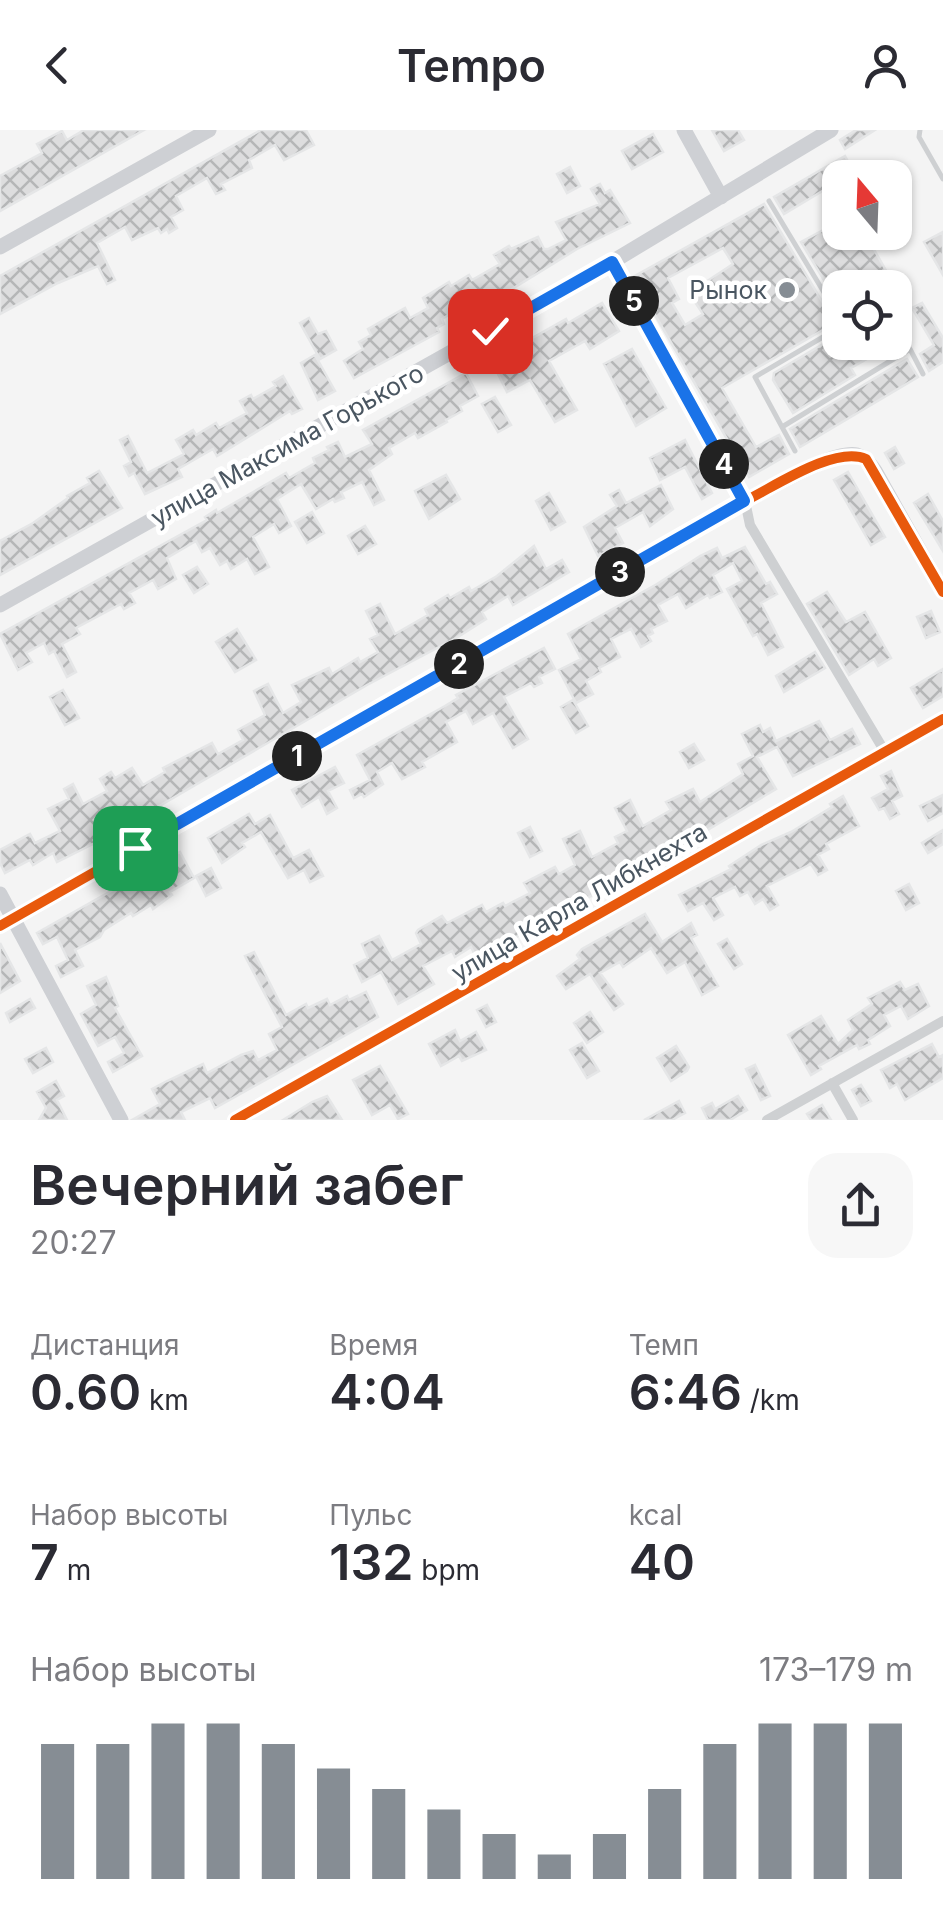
<!DOCTYPE html>
<html lang="ru">
<meta charset="utf-8">
<style>
:root{--surface:#fff;--page:#f7f7f7;--text:#2b2b33;--muted:#7c7c81;--accent:#868d94}
body{margin:0;font-family:Inter,sans-serif;background:var(--page);color:var(--text);height:100vh;display:flex;flex-direction:column;font-size:38px;white-space:nowrap}
*{box-sizing:border-box;margin:0}
p{font-size:32px;color:var(--muted)}
.icon{flex:none;width:55px;height:55px;fill:none;stroke:currentColor;stroke-width:2;stroke-linecap:round;stroke-linejoin:round}
.map{position:relative;height:990px;overflow:hidden}
.panel{display:flex;flex-direction:column;background:var(--surface);flex:1}
.panel>*{flex:none}
.needle{width:65px;rotate:341deg}
.fabs{position:absolute;left:822px;top:30px;display:grid;gap:20px}
.fabs a{display:grid;place-items:center;width:90px;height:90px;border-radius:20px;background:var(--surface);box-shadow:0 2px 8px #0004;font-size:50px}
.pin{position:absolute;display:grid;place-items:center;width:85px;height:85px;color:#fff;margin:-42px;border-radius:20px;box-shadow:0 5px 15px #0006}
.km{position:absolute;width:50px;height:50px;margin:-25px;border-radius:50%;background:#222;color:#fff;font-size:28px;line-height:50px;text-align:center}
.round{display:grid;place-items:center;flex:none;width:105px;height:105px;border-radius:30px;background:var(--page)}
.headline{display:flex;align-items:center;justify-content:space-between;height:170px;padding:0 30px}
h1{font-size:55px;font-weight:600;line-height:75px}
.figures{display:grid;grid-template-columns:repeat(3,1fr);gap:15px;height:170px;padding:10px 30px}
.figures div{display:grid;align-content:center}
.figures b{font-size:50px;font-weight:600}
.figures small{font-size:28px;font-weight:400}
.figures p{font-size:28px}
.chart{height:280px;padding:20px 30px}
.chart p{display:flex;justify-content:space-between}
.chart svg{width:100%;height:180px;margin-top:10px;stroke:var(--accent);stroke-width:6}
header{display:flex;justify-content:space-between;align-items:center;height:130px;padding:0 30px;background:var(--surface);font-size:45px;font-weight:600}
.map>svg:first-child{display:block}
.building{fill:url(#building-cross-hatch);stroke:#e5e6e7;stroke-width:2.5;fill-rule:evenodd}
.lines{fill:none;stroke-linecap:round;stroke-linejoin:round}
.lane{stroke:#ced0d2;stroke-width:5}
.street{stroke:#ced0d2;stroke-width:10}
.secondary{stroke:#ced0d4;stroke-width:15}
.cycleway-casing{stroke:#fff;stroke-width:16}
.cycleway{stroke:#e8590c;stroke-width:10}
.route-casing{stroke:#fff;stroke-width:20}
.route{stroke:#1a73e8;stroke-width:12}
.poi-dot{fill:#868d94;stroke:#fff;stroke-width:4}
.labels{text-anchor:middle;stroke-width:9;stroke-linejoin:round;paint-order:stroke}
.poi-label{font-size:25px;fill:#4a5661;stroke:#fff;text-anchor:end}
.street-label{font-size:25px;fill:#4a5661;stroke:#fff}
</style>
<header><svg class="icon" aria-label="back" viewBox="0 0 24 24"><path d="M15 5l-7 7 7 7"/></svg>Tempo<svg class="icon" aria-label="person" viewBox="0 0 24 24"><circle cx="12" cy="8" r="4"/><path d="M4 21q1-7 8-7t8 7"/></svg></header>
<div class="map">
<svg width="943" height="990" viewBox="0 0 943 990">
<defs>
<pattern id="building-cross-hatch" width="8" height="8" patternUnits="userSpaceOnUse" patternTransform="scale(2.5)"><rect width="8" height="8" fill="#ddddde"/><path d="M0 0l8 8M0 8l8-8" fill="none" stroke="#b5b6b7"/></pattern>
</defs>
<rect width="100%" height="100%" fill="#f4f4f4"/>
<path class="building" d="M84,0H144L0,81V46L42,23L37,14L62,1L67,10Z
M261,0H306L314,15L284,30L275,15L249,30L252,38L221,54L225,60L216,64L207,48L176,66L183,80L171,87L177,98L169,103L167,99L161,103L158,98L132,110L125,97L97,113L115,150L107,154L98,136L58,153L0,184V146Z
M712,0H738L744,10L724,21Z
M856,0H875L845,19L840,10Z
M653,4L663,22L632,39L622,21Z
M845,26L854,42L784,84L774,67Z
M570,37L580,56L567,63L557,44Z
M600,54L605,63L610,60L630,93L577,119L499,167L476,178L472,171L442,189L444,194L437,198L439,202L354,248L344,231L363,219L359,212L371,205L368,199L405,178L410,188L428,178L423,168L449,152L451,156L469,145L472,150L500,134L494,125L509,116L511,119L538,107L544,119H548L566,110L556,92L600,74L591,59Z
M764,74L835,193L722,258L756,317L779,305L789,324L749,347L633,147ZM723,118L733,134L689,163L703,184L685,195L672,173L679,169L668,148Z
M840,91V102H864L896,158H840V177L801,112Z
M943,102V145L924,112Z
M602,173L619,201L590,219L585,211L549,231L577,280L555,292L530,250L507,262L490,228L502,222L504,224L566,189L568,193Z
M922,173L943,208V232L929,241L920,224L934,215L912,178Z
M309,188L318,204L326,201L336,220L320,229L300,193Z
M840,204V212H897L851,238L855,245L793,283L773,250L774,243Z
M632,219L666,278L636,296L604,234Z
M315,225L335,261L318,270L301,233Z
M907,229L918,247L800,317L790,299Z
M466,243L478,266L460,276L462,281L446,290L447,292L418,308L415,303L389,318L392,324L369,340L384,370L374,375L362,352L341,362L344,368L335,372L333,369L316,379L301,354L277,369L291,396L279,403L274,394L253,407L269,437L255,444L247,429L231,439L227,431L220,435L210,418L202,422L196,411L167,428L176,449L158,459L153,450L129,463L135,473L124,479L121,474L76,498L80,504L62,514L76,542L67,547L54,521L49,524L44,513L26,523L32,532L18,540L0,504L207,390L205,387L216,380L217,383L286,343L289,348L315,333L313,328L329,320L327,317L338,312L345,327L372,314L363,300Z
M283,246L302,279L292,284L290,281L217,326L213,319L178,339L182,347L145,364L134,343L129,346L124,336L131,332L120,310L128,306L147,343L184,324L176,310L193,300L196,305L216,293L219,298L247,283L240,271L251,265L253,269L276,256L273,252Z
M495,267L511,295L498,302L482,274Z
M685,310L712,363L702,369L685,337L660,350L650,328Z
M895,317L904,333L894,339L885,323Z
M99,341L122,378L0,445V411L33,393L68,368L67,366L90,353L87,348Z
M848,342L885,407L871,415L834,350Z
M446,345L460,369L429,389L415,361Z
M661,355L673,379L650,396L643,382L615,398L623,413L598,426L584,397L617,376L610,365L619,360L626,373Z
M549,363L565,392L551,400L536,371Z
M928,364L943,391V421L914,373Z
M312,382L324,403L307,413L295,392Z
M365,396L376,414L358,424L348,406Z
M534,416L546,439L562,430L569,442L513,475L508,466L482,482L486,489L458,507L367,555L101,710L57,732L53,723L33,735L30,730L5,743L0,733V720L30,704L35,713L60,701L48,679L69,669L64,659L73,654L83,674L107,661L100,649L111,642L115,648L132,638L143,655L165,642L163,638L212,613L218,624L243,610L238,600L265,585L254,561L268,554L283,583L301,572L292,555L329,538L332,544L358,528L360,532L378,522L370,509L378,505L366,481L380,474L395,504L428,485L425,479L448,465L450,468L469,457L471,461L497,446Z
M745,417L766,454L770,452L777,464L761,473L783,517L768,525L757,504L753,506L727,459L742,451L733,433L713,445L722,462L710,468L708,465L686,478L678,464L658,475L667,491L651,499L653,503L648,506L651,511L641,517L631,499L611,509L620,527L599,538L601,542L586,551L593,564L576,573L559,540L581,529L568,504L657,454L700,426L717,418L722,428Z
M197,437L208,454L194,463L183,445Z
M827,462L846,492L865,482L891,528L878,536L874,529L849,545L807,474Z
M931,481L940,502L926,508L917,487Z
M237,499L256,530L235,542L216,512Z
M544,518L555,539L539,547L542,553L534,557L531,553L504,567L528,609L513,618L493,583L473,594L466,581L446,592L457,612L422,632L425,637L402,649L392,633L377,642L383,654L364,667L362,664L354,668L350,660L370,650L357,625L445,576L458,568L456,565Z
M815,522L825,538L784,562L776,546Z
M943,539V566L923,578L911,558Z
M63,560L79,588L65,595L50,567Z
M573,570L588,596L576,603L561,577Z
M819,591L830,610L852,599L860,614L793,646L777,617L757,627L776,659L669,723L477,829L471,817L455,827L452,821L423,836L434,854L398,874L381,842L362,852L354,835L368,828L362,814L379,806L392,830L421,814L416,803L418,800L442,786L447,793L482,775L486,782L503,773L505,776L530,763L524,753L555,737L559,744L575,735L563,709L580,701L592,727L618,713L615,707L627,701L615,678L630,670L643,696L671,680L666,672L693,659L700,672L743,644L738,634L753,626L742,604L760,595L763,602L770,598L776,611Z
M694,614L704,630L689,638L680,622Z
M335,637L344,653L328,661L337,678L327,684L319,667L302,677L292,660Z
M891,641L902,666L892,671L899,684L890,689L884,678L879,680L872,668L888,659L881,646Z
M943,665V683L928,691L920,676Z
M843,666L859,696L826,714L829,719L818,725L827,740L818,745L811,734L767,756L778,775L770,780L763,769L755,774L748,762L740,766L735,757L713,768L723,785L714,790L703,773L688,781L679,765L731,739L729,736L761,715L791,702L832,677L830,674Z
M249,684L255,694L270,685L293,728L309,720L323,746L310,752L304,740L288,748L261,702L242,713L245,717L222,733L208,708Z
M530,697L542,721L530,727L518,703Z
M943,700V714L928,723L922,713Z
M180,722L194,748L170,762L172,765L153,779L151,775L133,786L131,783L104,800L100,807L75,820L83,836L61,847L56,836L68,830L57,807L43,814L37,803Z
M211,738L221,758L206,766L196,746Z
M909,754L919,773L906,780L896,761Z
M645,784L662,812L691,793L697,805L691,808L718,856L702,865L685,832L667,843L651,818L623,837L620,832L600,843L623,874L614,880L590,844L566,859L557,846L580,829L577,825L582,819Z
M727,809L742,834L734,839L718,814Z
M0,813L20,851L0,863Z
M254,822L286,885L306,874L308,878L327,869L330,875L347,866L349,870L366,862L378,887L215,978L210,968L181,982L185,990H132L160,974L152,959L167,951L203,934L207,943L241,925L253,921L258,930L277,920L269,904L282,897L245,826Z
M106,847L118,876L115,878L142,926L113,942L108,932L124,923L115,907L98,916L81,884L96,875L87,856Z
M900,852L905,860L918,854L929,876L908,889L901,876L884,885L890,896L868,910L870,914L859,919L857,915L819,936L821,939L811,945L788,905L821,886L838,914L853,900L848,890L872,874L868,868Z
M30,869L35,878L10,892L6,883Z
M487,875L496,892L486,897L477,880Z
M590,882L603,902L587,913L574,893Z
M455,900L460,911L476,902L486,920L462,931L459,926L441,936L429,914Z
M582,913L599,941L587,948L570,920Z
M932,914L939,927L943,925V948L905,970L897,954L890,958L881,940Z
M676,916L689,937L687,941L671,951L657,928Z
M46,918L53,932L33,943L25,929Z
M755,935L770,966L761,970L746,939Z
M380,936L408,984L398,989L390,975L372,985L353,950Z
M56,951L64,966L57,970L67,990H39L46,978L37,962Z
M861,955L871,971L861,976L852,960Z
M327,966L342,990H283L312,972Z
M738,966L747,980L730,990H708L702,978L712,973L715,979Z
M679,971L685,983L672,990H644Z
M822,975L831,990H811L807,984Z"/>
<g class="lines">
<path class="lane" d="M920,0L919,7L943,49
M769,71L840,189
M782,297L910,219L923,244
M795,321L755,247L840,197"/>
<path class="street" d="M0,796L745,371L750,395L885,622
M832,953L853,990
M235,990L943,589
M767,990L943,891"/>
<path class="secondary" d="M684,0L721,67
M0,117L209,0
M612,132L745,371C768,360 834,319 857,325C866,328 870,334 875,341L943,462
M0,475L612,132L831,0
M0,764L121,990"/>
<g class="cycleway-casing">
<path id="cycleway" d="M0,796L745,371C774,357 835,315 866,329L943,462
M235,990L943,589"/>
</g>
<use href="#cycleway" class="cycleway"/>
</g>
<g class="lines">
<g class="route-casing">
<path id="route" d="M135,718L744,371L612,132L490,201"/>
</g>
<use href="#route" class="route"/>
</g>
<circle class="poi-dot" cx="787" cy="160" r="10"/>
<g class="labels">
<g class="poi-label">
<text x="767" y="169">Рынок</text>
</g>
<g class="street-label">
<text transform="translate(287 315) rotate(-29)" y="9">улица Максима Горького</text>
<text transform="translate(579 772) rotate(-30)" y="9">улица Карла Либкнехта</text>
</g>
</g>
</svg>
<div class="fabs">
<a><svg class="needle" viewBox="-14 -14 28 28"><path d="M0-13l5 13h-10z" fill="#e53935"/><path d="M0 13l5-13h-10z" fill="#7c7c81"/></svg></a>
<a><svg class="icon" aria-label="locate" viewBox="0 0 24 24"><circle cx="12" cy="12" r="6"/><path d="M12 2v4M12 18v4M2 12h4M18 12h4"/></svg></a>
</div>
<div class="pin" style="left:135px;top:718px;background:#1e9e55"><svg class="icon" aria-label="arrive" viewBox="0 0 24 24"><path d="M6 21V4h12l-3 4 3 4H6"/></svg></div>
<div class="pin" style="left:490px;top:201px;background:#d93025"><svg class="icon" aria-label="check" viewBox="0 0 24 24"><path d="M5 12l5 5 9-10"/></svg></div>
<b class="km" style="left:297px;top:626px">1</b>
<b class="km" style="left:459px;top:534px">2</b>
<b class="km" style="left:620px;top:442px">3</b>
<b class="km" style="left:724px;top:334px">4</b>
<b class="km" style="left:634px;top:171px">5</b>
</div>
<section class="panel">
<div class="headline"><div><h1>Вечерний забег</h1><p>20:27</p></div><a class="round"><svg class="icon" aria-label="share" viewBox="0 0 24 24"><path d="M12 15V3M7 8l5-5 5 5M5 13v7h14v-7"/></svg></a></div>
<div class="figures">
<div><p>Дистанция</p><b>0.60<small> km</small></b></div>
<div><p>Время</p><b>4:04</b></div>
<div><p>Темп</p><b>6:46<small> /km</small></b></div>
</div>
<div class="figures">
<div><p>Набор высоты</p><b>7<small> m</small></b></div>
<div><p>Пульс</p><b>132<small> bpm</small></b></div>
<div><p>kcal</p><b>40</b></div>
</div>
<div class="chart"><p><span>Набор высоты</span>173–179 m</p>
<svg viewBox="0 0 160 44" preserveAspectRatio="none"><path d="M5 44V11M15 44V11M25 44V6M35 44V6M45 44V11M55 44V17M65 44V22M75 44V27M85 44V33M95 44V38M105 44V33M115 44V22M125 44V11M135 44V6M145 44V6M155 44V6"/></svg>
</div>
</section>
